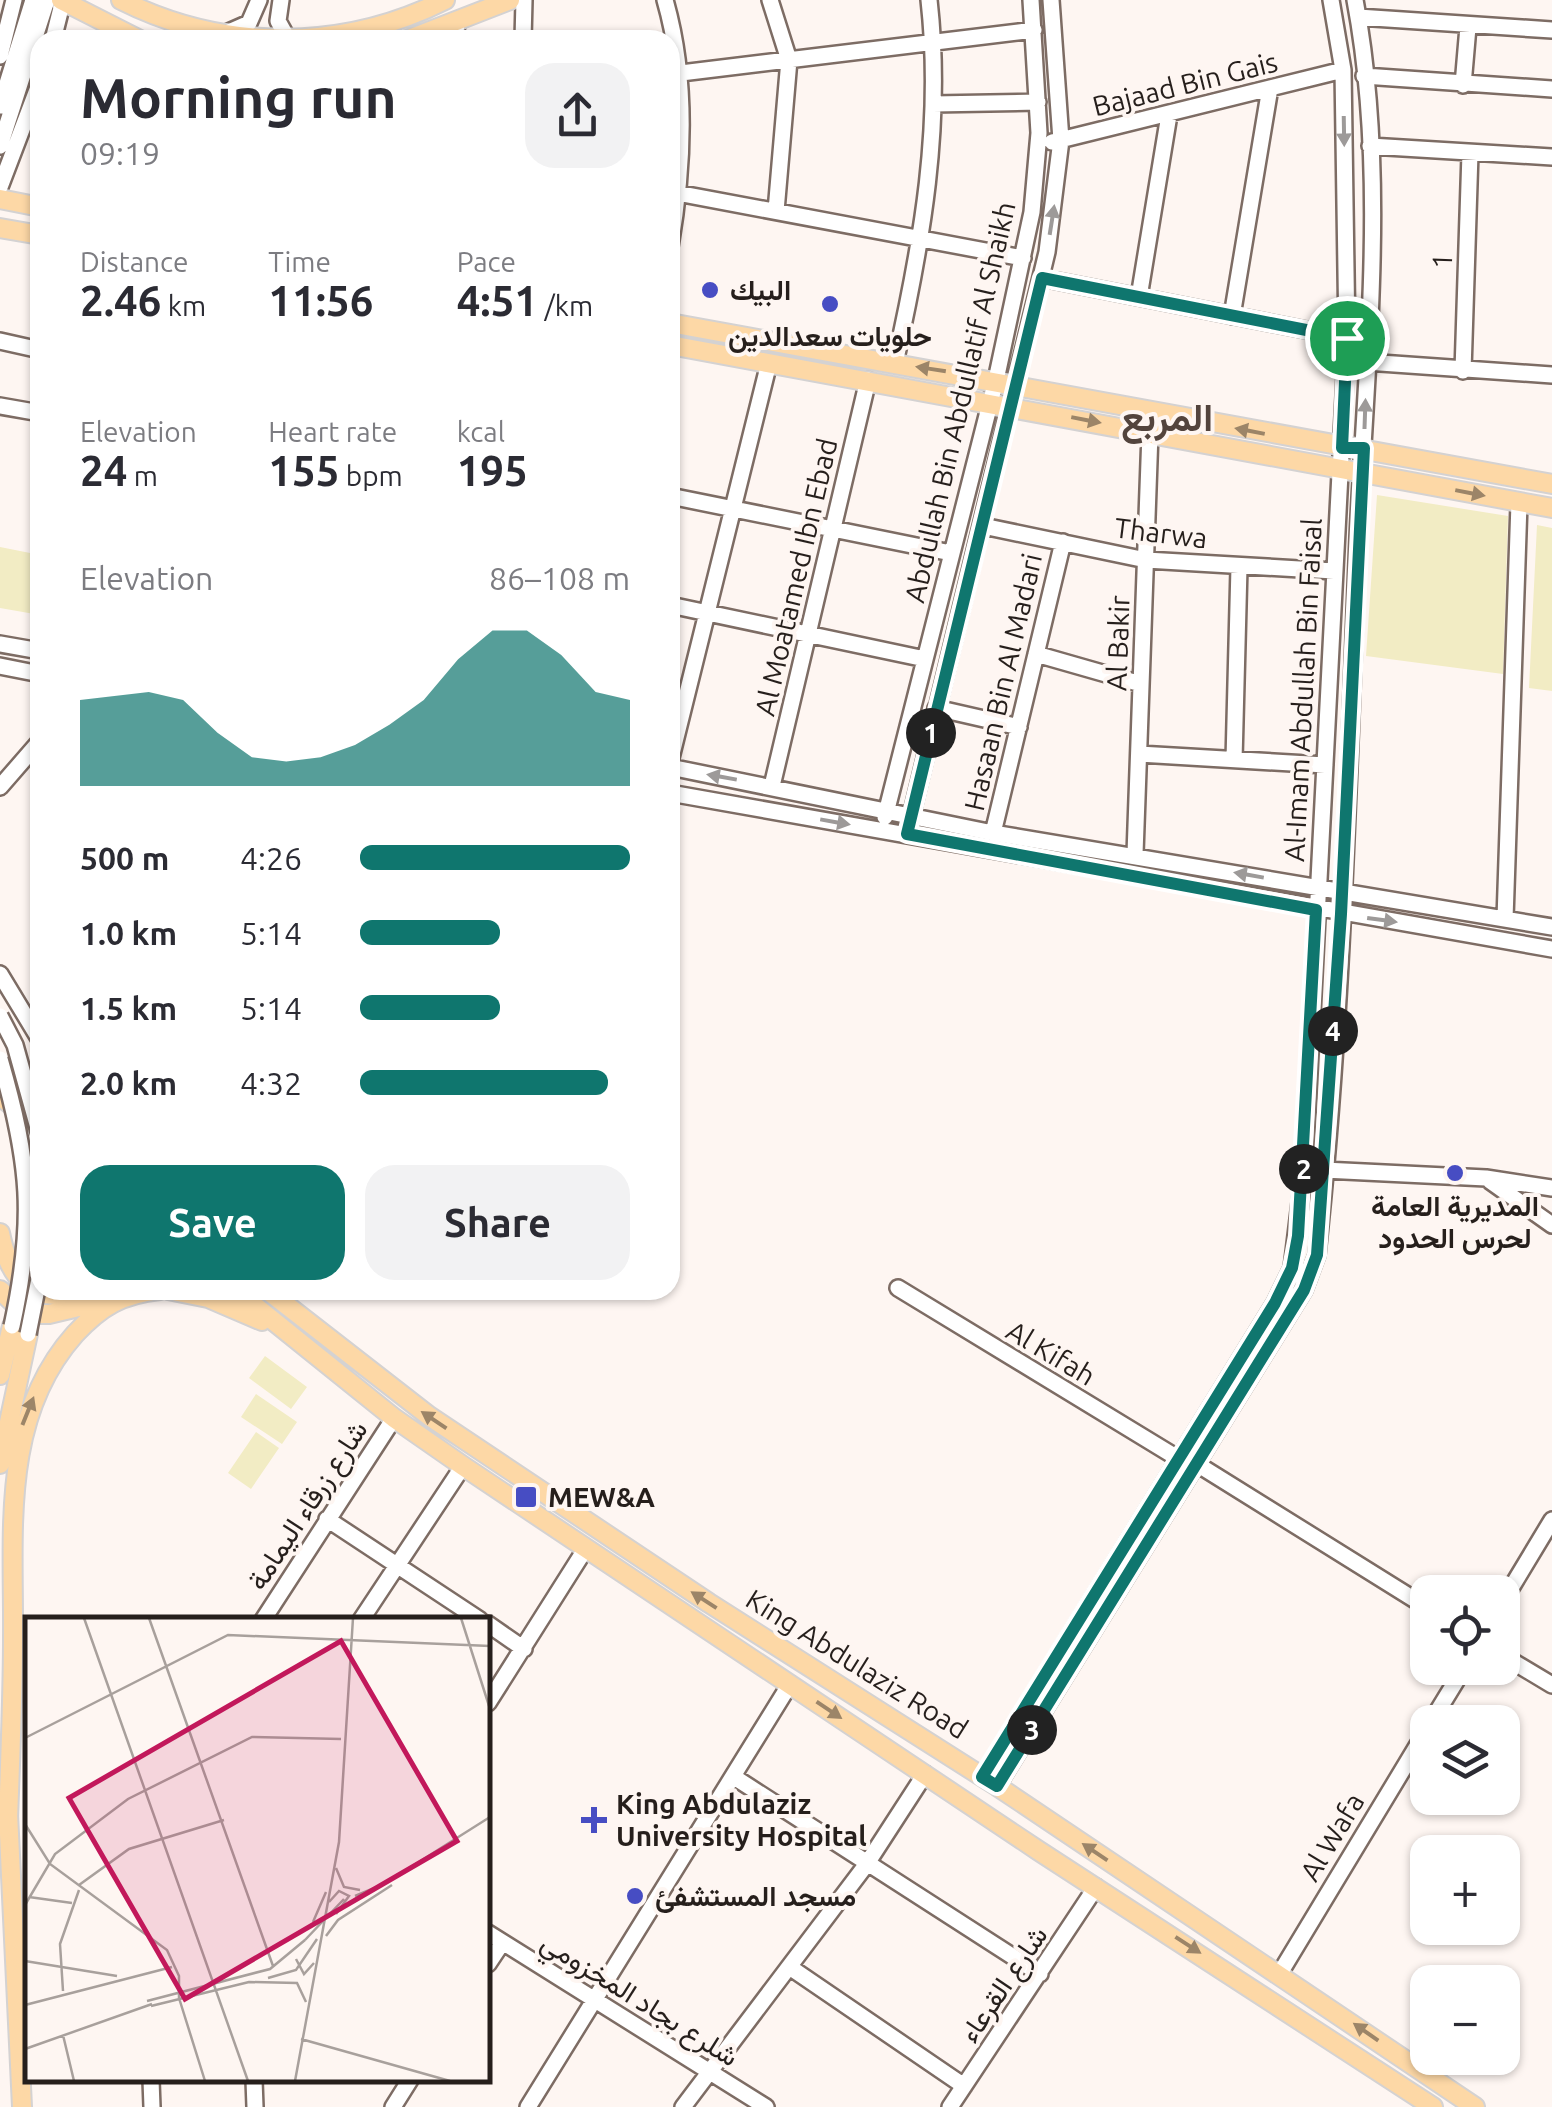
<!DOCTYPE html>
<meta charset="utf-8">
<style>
:root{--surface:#fff;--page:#f2f2f3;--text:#2b2b33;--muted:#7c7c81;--accent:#0f766e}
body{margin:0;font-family:Ubuntu,Vazirmatn,sans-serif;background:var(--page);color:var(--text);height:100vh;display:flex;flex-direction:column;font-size:38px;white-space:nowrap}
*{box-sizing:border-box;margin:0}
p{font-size:32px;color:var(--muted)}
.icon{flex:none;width:55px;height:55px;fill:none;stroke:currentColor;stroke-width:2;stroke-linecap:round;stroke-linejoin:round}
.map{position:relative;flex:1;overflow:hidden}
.drawer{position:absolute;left:30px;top:30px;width:650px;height:1270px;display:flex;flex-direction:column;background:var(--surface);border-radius:30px;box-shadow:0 2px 8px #0004}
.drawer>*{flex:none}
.buttons{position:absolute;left:1410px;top:1575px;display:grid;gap:20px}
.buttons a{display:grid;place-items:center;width:110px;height:110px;border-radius:20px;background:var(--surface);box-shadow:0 2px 8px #0004;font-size:50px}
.pin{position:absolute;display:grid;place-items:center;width:85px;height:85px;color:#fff;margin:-42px;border:5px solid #fff;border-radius:50%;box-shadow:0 2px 10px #0007}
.km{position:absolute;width:50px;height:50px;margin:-25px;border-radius:50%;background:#222;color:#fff;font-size:28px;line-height:50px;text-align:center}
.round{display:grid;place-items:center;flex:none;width:105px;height:105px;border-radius:30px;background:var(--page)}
.overview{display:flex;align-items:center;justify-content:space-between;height:170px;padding:0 50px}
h1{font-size:55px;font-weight:700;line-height:75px}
.figures{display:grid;grid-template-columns:repeat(3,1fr);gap:15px;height:170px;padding:10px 50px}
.figures div{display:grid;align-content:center}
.figures b{font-size:42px;font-weight:700}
.figures small{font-size:28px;font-weight:400}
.figures p{font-size:28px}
.chart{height:280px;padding:20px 50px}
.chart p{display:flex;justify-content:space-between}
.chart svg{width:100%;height:180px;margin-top:10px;fill:var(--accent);opacity:.7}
.primary-button{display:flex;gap:20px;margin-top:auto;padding:20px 50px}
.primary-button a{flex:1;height:115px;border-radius:30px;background:var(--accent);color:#fff;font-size:40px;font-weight:700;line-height:115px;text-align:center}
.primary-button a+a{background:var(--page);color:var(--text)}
ul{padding:0 50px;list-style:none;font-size:32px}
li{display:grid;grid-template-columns:160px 120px 1fr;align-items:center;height:75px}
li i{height:25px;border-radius:12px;background:var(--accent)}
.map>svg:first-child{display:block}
.green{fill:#f2ecc4}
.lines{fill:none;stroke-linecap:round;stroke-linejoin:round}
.minor-casing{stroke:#7d6c64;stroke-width:20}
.major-casing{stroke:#d4d2d2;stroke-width:22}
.minor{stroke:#fff;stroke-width:15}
.major{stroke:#fdd8a6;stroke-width:18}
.minor-bridge-casing{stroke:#7d6c64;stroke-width:20;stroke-linecap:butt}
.minor-bridge{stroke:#fff;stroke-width:15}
.oneway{fill:#9d9a99}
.oneway2{fill:#9c8568}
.route-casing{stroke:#fff;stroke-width:20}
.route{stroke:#0f766e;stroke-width:12}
.poi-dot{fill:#474dc3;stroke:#fef6f2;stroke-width:4}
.labels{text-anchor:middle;stroke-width:8;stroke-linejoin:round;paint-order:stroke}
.street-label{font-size:28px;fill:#261f1c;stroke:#fef6f2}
.poi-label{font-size:28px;font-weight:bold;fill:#261f1c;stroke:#fef6f2;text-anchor:start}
.district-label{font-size:38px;font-weight:bold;fill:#53443d;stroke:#fef6f2}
.inset-road{fill:none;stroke:#a8a09c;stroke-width:2.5}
.view{fill:#c2185b;fill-opacity:0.15;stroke:#c2185b;stroke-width:5}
.inset-edge{fill:none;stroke:#261f1c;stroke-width:5}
</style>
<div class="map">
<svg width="1552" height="2107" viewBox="0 0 1552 2107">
<rect width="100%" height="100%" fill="#fef6f2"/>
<path class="green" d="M1377,495L1508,516L1503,674L1366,656Z
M1537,525L1552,528V691L1529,688Z
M0,547L40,555V615L0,608Z
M265,1356L307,1387L291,1409L249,1378Z
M256,1394L297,1422L282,1444L241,1417Z
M256,1432L279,1448L251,1489L228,1473Z"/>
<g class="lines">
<g class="minor-casing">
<path id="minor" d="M281,0L278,21L288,39
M665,0C688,80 684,165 670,247
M770,0L789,60L776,211
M1358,17L1552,30
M224,34L249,23L259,0
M53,40L63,0
M455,40L457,23
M523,40L524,0
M0,56L14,0
M681,73L1034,30
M1364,76L1552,89
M1463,85L1468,27
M933,104L1038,102
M0,106L33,0
M1052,142L1343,70
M0,146L47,0
M1370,146L1552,157
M0,187L40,82
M677,193L1023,258
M1042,278L1347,338
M1139,297L1169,115
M1232,316L1270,88
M0,341L40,350
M1366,362L1552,375
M895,363C922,243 943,124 929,0
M1463,371L1470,153
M0,406L40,413
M670,496L951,553
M983,526L1146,560L1334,571
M670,605L925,659
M0,644L40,651
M1036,654L1141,684
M0,666L40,674
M936,708L1019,727
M1139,754L1325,765
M1234,760L1239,567
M670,762L769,363
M670,767L993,833L1552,927
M772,786L868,380
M0,787L40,741
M670,793L1552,949
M885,817L996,380L1032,212L1039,133L1031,0
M909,825L1047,252L1061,140L1051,0
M993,833L1063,542
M1135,854L1150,433
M1505,919L1519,503
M0,974L40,1040
M1324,1170L1486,1178L1552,1188
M1490,1181L1552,1225
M898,1288L1179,1459
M1197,1464L1428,1608
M327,1519L480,1620
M1502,1603L1552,1520
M263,1620L394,1418
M361,1620L463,1466
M488,1624L524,1649
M1502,1655L1552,1685
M488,1703L586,1548
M1431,1722L1464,1668
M734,1777L1040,1974
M983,1777L1275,1303L1292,1268L1304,1170L1347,338L1343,70L1331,0
M997,1786L1304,1290L1317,1255C1343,1017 1348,776 1358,537C1366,360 1388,175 1355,0
M488,1933L766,2107
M488,1964L502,1943
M791,1968L964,2086
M1280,1973L1428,1728
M151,2080L152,2107
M254,2080L255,2107
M393,2107L410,2080
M528,2107L790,1684
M683,2107L866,1865L925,1774
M950,2107L1096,1887"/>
</g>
<g class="major-casing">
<path id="major" d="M61,0L140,40
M121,0C224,52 344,51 445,0
M407,40L510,0
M0,199L40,207
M0,228L40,235
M670,323L1552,484
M670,345L1552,508
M0,1096L40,1128
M0,1233C9,1278 32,1307 81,1290
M0,1290L25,1314H49L108,1300
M168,1290L208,1298L262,1321
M235,1290L394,1418L463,1466L1039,1851L1433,2107
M267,1290L429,1416L709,1603L997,1786L1475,2107
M0,1375L12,1326
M0,1464L28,1334
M8,1813L22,2107
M8,1821C10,1760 13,1699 13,1638C14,1531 0,1418 75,1334C101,1306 122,1294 160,1290"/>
</g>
<use href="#minor" class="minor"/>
<use href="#major" class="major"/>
<g class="minor-bridge-casing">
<path id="minor-bridge" d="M0,1016L15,1045L40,1135
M0,1059C30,1163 35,1220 12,1326
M28,1334L40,1274"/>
</g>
<use href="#minor-bridge" class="minor-bridge"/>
</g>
<defs><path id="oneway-solid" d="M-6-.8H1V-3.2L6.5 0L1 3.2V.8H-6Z" transform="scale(2.5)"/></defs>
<g class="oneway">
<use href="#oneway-solid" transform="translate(1344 131) rotate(89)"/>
<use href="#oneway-solid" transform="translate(1052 220) rotate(-81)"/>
<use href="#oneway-solid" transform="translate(1365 414) rotate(-88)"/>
<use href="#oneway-solid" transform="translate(722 777) rotate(-170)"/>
<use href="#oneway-solid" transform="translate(835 822) rotate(10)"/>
<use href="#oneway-solid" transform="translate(1249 875) rotate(-170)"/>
<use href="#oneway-solid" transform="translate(1382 920) rotate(8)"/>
</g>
<g class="oneway2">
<use href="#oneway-solid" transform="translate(931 369) rotate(-171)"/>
<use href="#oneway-solid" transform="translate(1086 420) rotate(11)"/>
<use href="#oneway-solid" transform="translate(1250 431) rotate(-169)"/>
<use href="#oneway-solid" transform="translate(1470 493) rotate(11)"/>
<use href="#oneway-solid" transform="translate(28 1411) rotate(-68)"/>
<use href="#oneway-solid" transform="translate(434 1420) rotate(-146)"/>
<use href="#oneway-solid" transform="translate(704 1600) rotate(-147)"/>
<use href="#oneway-solid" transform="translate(829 1710) rotate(34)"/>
<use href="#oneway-solid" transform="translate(1095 1852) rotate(-146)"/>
<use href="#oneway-solid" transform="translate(1188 1945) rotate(33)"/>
<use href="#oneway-solid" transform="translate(1366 2032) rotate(-145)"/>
</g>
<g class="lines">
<g class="route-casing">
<path id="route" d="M1042,278L1347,338L1342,448H1364L1341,914L1317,1255L1304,1290L997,1786L982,1777L1275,1303L1292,1268L1298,1236L1316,910L907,834Z"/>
</g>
<use href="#route" class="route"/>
</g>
<g class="poi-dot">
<circle cx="710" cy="290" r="10"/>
<circle cx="830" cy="304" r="10"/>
<circle cx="1455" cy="1173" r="10"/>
<rect x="514" y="1485" width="24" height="24" rx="5"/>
<path d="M589 1805h10v10h10v10h-10v10h-10v-10h-10v-10h10z"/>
<circle cx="635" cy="1896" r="10"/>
</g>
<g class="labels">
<g class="street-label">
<text transform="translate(1185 84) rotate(-14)" y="10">Bajaad Bin Gais</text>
<text transform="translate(1442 261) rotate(-88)" y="10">1</text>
<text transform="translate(960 402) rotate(-77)" y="10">Abdullah Bin Abdullatif Al Shaikh</text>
<text transform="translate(1161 533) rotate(7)" y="10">Tharwa</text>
<text transform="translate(796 577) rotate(-77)" y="10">Al Moatamed Ibn Ebad</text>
<text transform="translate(1118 643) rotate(-88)" y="10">Al Bakir</text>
<text transform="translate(1003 682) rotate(-77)" y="10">Hasaan Bin Al Madari</text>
<text transform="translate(1303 690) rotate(-87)" y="10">Al-Imam Abdullah Bin Faisal</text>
<text transform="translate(1051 1353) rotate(31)" y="10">Al Kifah</text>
<text transform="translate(307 1505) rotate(-57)" y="10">شارع زرقاء اليمامة</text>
<text transform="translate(857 1664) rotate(32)" y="10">King Abdulaziz Road</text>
<text transform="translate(1332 1837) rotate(-59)" y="10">Al Wafa</text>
<text transform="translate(1003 1984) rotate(-56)" y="10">شارع القرعاء</text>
<text transform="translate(640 1999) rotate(32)" y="10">شلرع بجاد المخزومي</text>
</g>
<g class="poi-label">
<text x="730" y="300">البيك</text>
<text x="830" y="346" text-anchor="middle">حلويات سعدالدين</text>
<text x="1455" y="1216" text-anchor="middle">المديرية العامة<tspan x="1455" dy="32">لحرس الحدود</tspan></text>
<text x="548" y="1507">MEW&amp;A</text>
<text x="616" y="1814">King Abdulaziz<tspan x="616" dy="32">University Hospital</tspan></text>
<text x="655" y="1906">مسجد المستشفئ</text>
</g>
<g class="district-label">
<text x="1167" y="431">المربع</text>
</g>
</g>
<g transform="translate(25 1617)">
<rect width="465" height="465" fill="#fef6f2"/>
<path class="inset-road" d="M59,1L223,464M124,1L248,349M436,1L465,92M0,121L203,18L465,29M0,207L25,247L142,333L154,359V381M311,251L319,270L335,273M54,268L104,232L199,203M330,279L359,267L465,200M4,280L47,286M304,285L314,274L324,279L311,297M0,288L30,237L103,182L227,120L316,122M288,305L301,275M301,319L313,303L367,268M280,323L319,282M271,342L279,357L289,346M0,344L92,359M243,361L271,353L292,322M38,374L35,327L54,273M154,381L180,464M122,384L245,352L280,323M0,388L147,350M126,389L224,365L272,366L281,385M38,418L49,464M276,422L425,464M0,432L127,387M270,464L314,225L328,1"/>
<path class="view" d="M316,24L432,224L160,382L44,181Z"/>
<rect width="465" height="465" class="inset-edge"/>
</g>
</svg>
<div class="buttons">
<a><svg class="icon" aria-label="locate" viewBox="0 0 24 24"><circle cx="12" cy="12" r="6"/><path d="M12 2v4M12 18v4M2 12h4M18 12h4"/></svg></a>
<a><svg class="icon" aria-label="layers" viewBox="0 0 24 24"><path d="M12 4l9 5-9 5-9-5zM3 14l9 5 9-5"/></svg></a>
<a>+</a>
<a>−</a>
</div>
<div class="pin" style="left:1347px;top:338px;background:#1e9e55"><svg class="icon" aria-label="arrive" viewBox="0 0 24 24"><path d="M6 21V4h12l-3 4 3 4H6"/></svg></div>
<b class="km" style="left:931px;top:733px">1</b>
<b class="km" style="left:1304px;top:1169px">2</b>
<b class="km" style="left:1032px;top:1730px">3</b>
<b class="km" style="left:1333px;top:1031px">4</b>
<section class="drawer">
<div class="overview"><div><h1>Morning run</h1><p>09:19</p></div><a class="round"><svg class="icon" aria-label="share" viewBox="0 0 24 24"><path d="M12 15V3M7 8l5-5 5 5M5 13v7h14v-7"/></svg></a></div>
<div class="figures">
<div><p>Distance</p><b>2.46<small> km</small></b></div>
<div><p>Time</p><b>11:56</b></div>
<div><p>Pace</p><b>4:51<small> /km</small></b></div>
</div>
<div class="figures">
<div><p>Elevation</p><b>24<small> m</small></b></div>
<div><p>Heart rate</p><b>155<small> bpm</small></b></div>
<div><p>kcal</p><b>195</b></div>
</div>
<div class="chart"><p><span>Elevation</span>86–108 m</p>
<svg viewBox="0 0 160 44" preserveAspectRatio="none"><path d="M0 44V23L10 22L20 21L30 23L40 31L50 37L60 38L70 37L80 34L90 29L100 23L110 13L120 6L130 6L140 12L150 21L160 23V44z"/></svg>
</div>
<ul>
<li><b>500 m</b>4:26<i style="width:100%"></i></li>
<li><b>1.0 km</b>5:14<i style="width:52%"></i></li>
<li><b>1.5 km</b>5:14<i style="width:52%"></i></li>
<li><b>2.0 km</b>4:32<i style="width:92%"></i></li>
</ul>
<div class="primary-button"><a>Save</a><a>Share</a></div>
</section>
</div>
